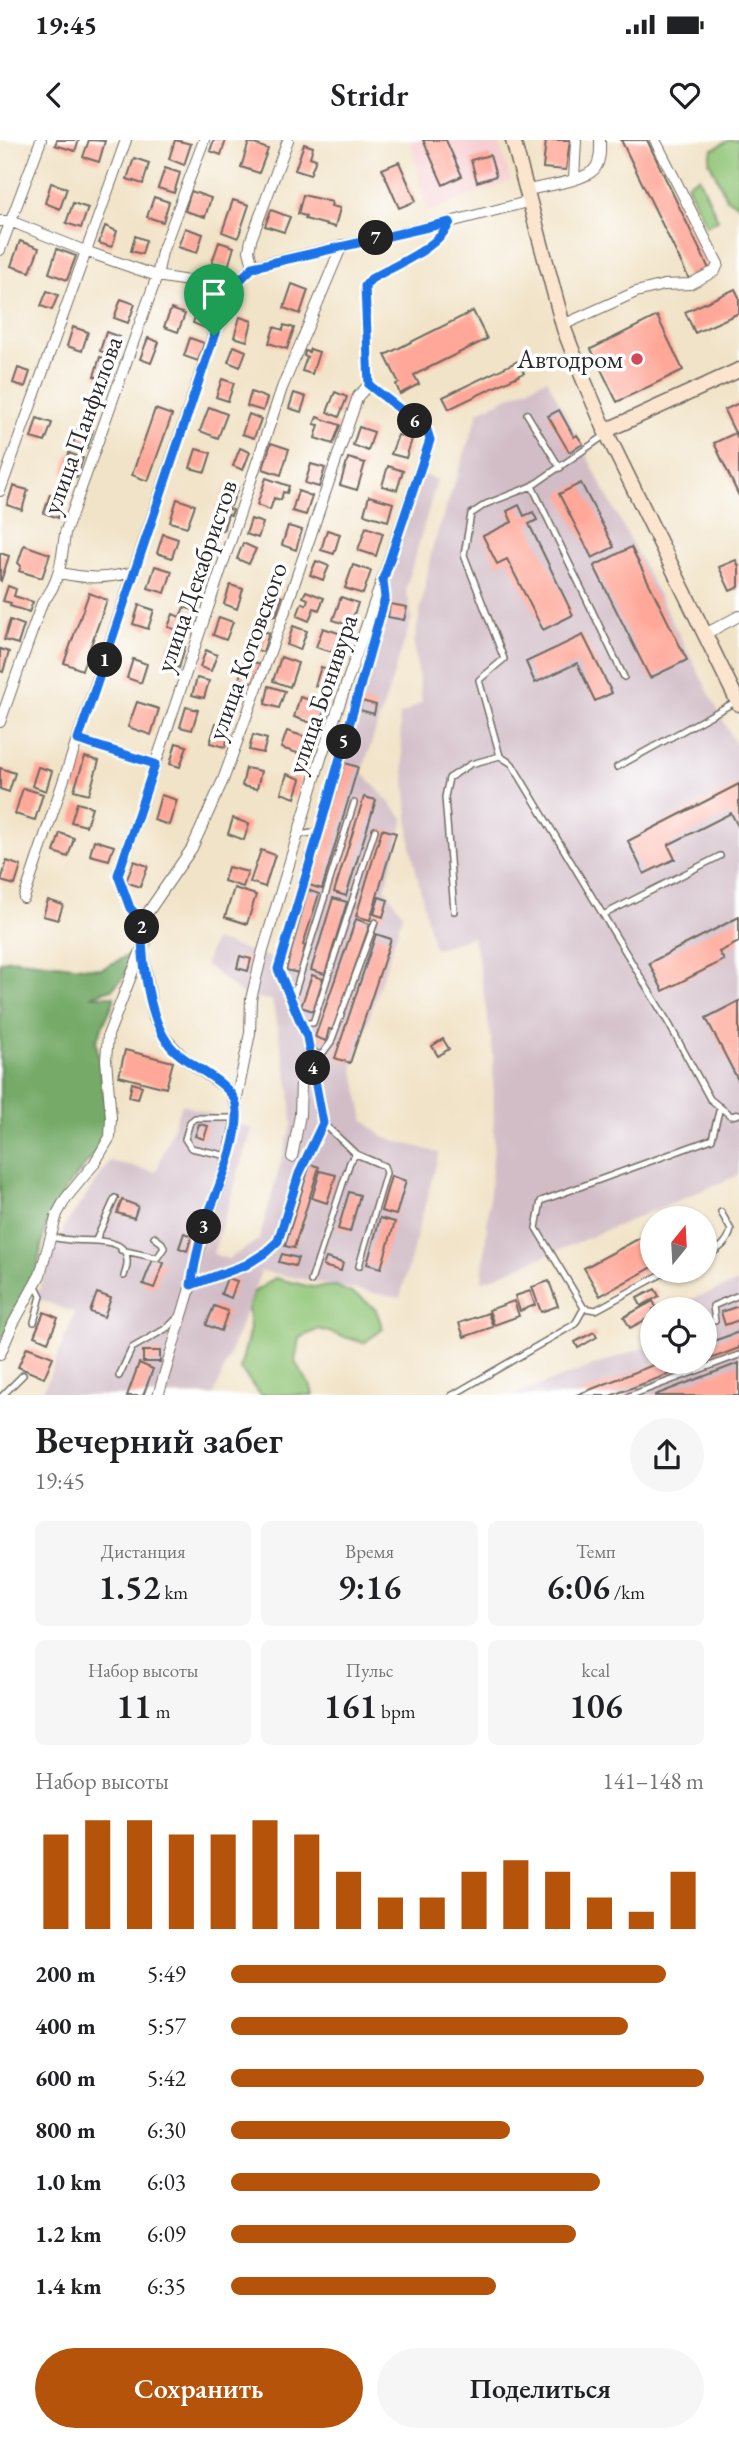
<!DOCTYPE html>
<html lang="ru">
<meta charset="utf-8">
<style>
:root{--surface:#fff;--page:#f6f6f6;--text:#202124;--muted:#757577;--accent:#b45309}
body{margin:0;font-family:"EB Garamond",serif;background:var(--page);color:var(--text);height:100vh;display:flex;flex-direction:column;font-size:26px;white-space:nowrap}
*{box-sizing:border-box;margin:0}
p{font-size:23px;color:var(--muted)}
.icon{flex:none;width:38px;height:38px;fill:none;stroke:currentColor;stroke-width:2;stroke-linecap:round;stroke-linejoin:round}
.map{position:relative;height:1255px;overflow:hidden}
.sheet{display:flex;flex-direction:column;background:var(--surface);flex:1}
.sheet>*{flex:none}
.needle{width:46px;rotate:18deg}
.controls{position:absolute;left:640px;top:1066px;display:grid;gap:14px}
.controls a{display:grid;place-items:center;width:77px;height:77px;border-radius:50%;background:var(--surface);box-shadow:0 2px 5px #0004;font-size:35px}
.pin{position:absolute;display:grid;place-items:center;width:60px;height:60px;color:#fff;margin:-72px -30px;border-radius:50% 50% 50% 0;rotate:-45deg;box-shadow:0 0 7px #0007}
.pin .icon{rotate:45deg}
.km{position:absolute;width:35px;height:35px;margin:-18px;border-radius:50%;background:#222;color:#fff;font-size:19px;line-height:35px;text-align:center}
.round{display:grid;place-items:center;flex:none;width:74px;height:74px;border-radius:37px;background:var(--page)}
.overview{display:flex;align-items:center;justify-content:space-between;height:119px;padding:0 35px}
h1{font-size:38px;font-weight:600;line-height:52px}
.figures{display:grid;grid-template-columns:repeat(3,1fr);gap:10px;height:119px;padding:7px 35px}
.figures div{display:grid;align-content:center;border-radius:10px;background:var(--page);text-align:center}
.figures b{font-size:35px;font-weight:600}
.figures small{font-size:19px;font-weight:400}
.figures p{font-size:19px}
.chart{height:196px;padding:14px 35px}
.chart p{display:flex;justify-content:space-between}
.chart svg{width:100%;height:126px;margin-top:7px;stroke:var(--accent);stroke-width:6}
.cta{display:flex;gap:14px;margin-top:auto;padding:14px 35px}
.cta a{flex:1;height:80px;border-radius:42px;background:var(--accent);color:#fff;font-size:28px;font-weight:600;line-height:80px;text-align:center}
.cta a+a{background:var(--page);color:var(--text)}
ul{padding:0 35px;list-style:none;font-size:23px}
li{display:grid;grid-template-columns:112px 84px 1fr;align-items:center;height:52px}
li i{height:18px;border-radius:9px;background:var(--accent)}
.status{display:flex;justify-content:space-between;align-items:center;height:49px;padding:0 35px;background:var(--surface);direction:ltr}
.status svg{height:19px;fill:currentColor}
header{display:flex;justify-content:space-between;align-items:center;height:91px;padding:0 35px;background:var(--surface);font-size:32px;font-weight:600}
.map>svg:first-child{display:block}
.built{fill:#f7cfd3}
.industrial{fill:#d2bdc7}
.green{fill:#91c577;stroke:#5e7851;stroke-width:2}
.forest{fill:#74aa68;stroke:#506a4a;stroke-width:2}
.building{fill:#ffa798}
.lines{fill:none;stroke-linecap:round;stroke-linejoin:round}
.lane-casing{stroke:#706b62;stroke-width:8}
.street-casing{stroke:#706b62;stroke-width:12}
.secondary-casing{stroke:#706b62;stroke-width:17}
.lane{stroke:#fff;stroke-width:5}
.street{stroke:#fff;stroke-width:10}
.secondary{stroke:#fbe5cf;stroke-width:14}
.route-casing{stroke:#fff;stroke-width:14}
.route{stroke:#1a73e8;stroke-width:9}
.poi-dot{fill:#d1495b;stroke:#fff;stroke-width:2.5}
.labels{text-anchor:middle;stroke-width:7;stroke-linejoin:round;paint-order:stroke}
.poi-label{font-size:26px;fill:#2b2b2b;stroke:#fff;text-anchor:end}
.street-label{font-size:26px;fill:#2b2b2b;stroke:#fff}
</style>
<div class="status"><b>19:45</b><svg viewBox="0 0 49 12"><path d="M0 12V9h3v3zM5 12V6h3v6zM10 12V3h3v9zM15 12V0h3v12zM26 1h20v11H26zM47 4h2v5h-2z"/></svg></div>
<header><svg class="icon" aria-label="back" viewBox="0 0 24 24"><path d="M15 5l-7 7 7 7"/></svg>Stridr<svg class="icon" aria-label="heart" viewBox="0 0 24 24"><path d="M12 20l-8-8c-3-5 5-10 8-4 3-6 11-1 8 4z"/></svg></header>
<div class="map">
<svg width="739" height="1256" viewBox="0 0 739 1256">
<rect width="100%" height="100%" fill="#fff"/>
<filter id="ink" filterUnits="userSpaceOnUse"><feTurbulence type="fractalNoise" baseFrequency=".0143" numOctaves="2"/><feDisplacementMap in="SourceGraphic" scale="14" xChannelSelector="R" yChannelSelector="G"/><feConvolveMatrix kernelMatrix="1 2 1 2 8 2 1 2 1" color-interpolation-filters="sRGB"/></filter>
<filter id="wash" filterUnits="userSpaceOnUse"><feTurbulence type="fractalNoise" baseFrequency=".00686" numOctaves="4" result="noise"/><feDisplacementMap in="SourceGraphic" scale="28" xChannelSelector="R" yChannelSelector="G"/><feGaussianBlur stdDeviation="1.57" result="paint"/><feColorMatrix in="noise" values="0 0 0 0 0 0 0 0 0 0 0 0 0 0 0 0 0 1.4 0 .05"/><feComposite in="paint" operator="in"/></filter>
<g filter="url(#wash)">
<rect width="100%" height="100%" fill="#f1e3c7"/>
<path class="built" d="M410,0H498L511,41L427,72Z"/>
<path class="industrial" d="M547,239L739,611V1035L482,1142L494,1004L493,912L478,817L472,797L434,809L411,709L399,576L422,562L414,504L432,409L479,271Z
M422,335L437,340L406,448L412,478L362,632L404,679L385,749L403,774L353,927L364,980L383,997L439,1013L400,1158L261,1131L214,1255L41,1256L75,1173L36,1158L64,1087L110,1021L156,1032L182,964L252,989L213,1114L228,1119L259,1100L292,984L290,950L272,860L244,856L205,824L214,800L275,819L384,469L392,427Z
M739,1142V1255L511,1256L653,1204V1222H705V1169H689L686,1161Z"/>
<path class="green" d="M729,0H739V65L727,59L709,21L712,10Z
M699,37L718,80L706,86L687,44Z
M275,1138L311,1147L336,1146L362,1158L376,1170L383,1189L364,1203L319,1189L299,1198L295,1222L311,1247L313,1255H261L240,1229L250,1189L248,1169L254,1152Z"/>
<path class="forest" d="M142,808L121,840L112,849L90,856H114V861L96,901L106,966V998L94,1015L68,1046L53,1071L45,1088L38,1125L32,1143L0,1201V822L9,819L102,829Z"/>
<g id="blocks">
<path class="building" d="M57,0H79L75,11L55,5Z
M89,0L105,1L99,22L83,17Z
M175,0L191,4L184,25L169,19Z
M214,0H226L221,15L210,11Z
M423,0H446L462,36L443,45Z
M546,0H570L566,30L543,28Z
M621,0H647L710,131L690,141Z
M249,2L268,9L259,33L241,27Z
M304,4L313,7L310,17L316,19L310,35L295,30Z
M490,15L496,36L477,42L471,20Z
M134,18L149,23L143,44L127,39Z
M399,22L416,61L399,68L382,29Z
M165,28L180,33L174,53L158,48Z
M51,43L67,48L60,69L45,63Z
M191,51L211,58L205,77L185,71Z
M303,55L332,62L331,66L340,68L335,87L305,79L306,76L298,74Z
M154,57L169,62L163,82L147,77Z
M233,60L249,65L238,98L222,92Z
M73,63L88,68L81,88L66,83Z
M271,70L290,77L284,92L265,86Z
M105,86L117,91L112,107L99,103Z
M185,88L203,94L197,113L178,107Z
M135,96L146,100L142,114L131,111Z
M20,101L39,108L30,132L11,126Z
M219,102L234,107L228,127L212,122Z
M57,109L76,116L67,140L49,133Z
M292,144L308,150L300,174L284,168Z
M735,149L739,157V173L695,193L685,172Z
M47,151L58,155L52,170L41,166Z
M121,159L135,164L128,183L114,178Z
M199,165L213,170L207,189L193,183Z
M171,169L185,174L178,192L164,187Z
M473,171L487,199L414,235L419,244L400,254L396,244L399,243L385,215Z
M657,176L683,230L617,262L591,209Z
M240,177L252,181L247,201L234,197Z
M284,185L294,188L287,209L269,203L274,187L283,190Z
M73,187L88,192L82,211L67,206Z
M106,192L120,197L114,216L100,211Z
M148,198L159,202L151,223L140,219Z
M190,198L204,203L198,221L184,216Z
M234,206L246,211L240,227L228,222Z
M310,209L319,212L312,234L302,231L307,217L304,216L305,211L309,212Z
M100,217L115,221L109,241L94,236Z
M518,221L524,233L449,269L443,257Z
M18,228L30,232L25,247L13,243Z
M222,239L234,243L228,261L216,257Z
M251,252L267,258L263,271L247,266Z
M335,252L347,257L339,277L327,272Z
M294,253L306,257L301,272L289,268Z
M739,263V291L735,293L724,270Z
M209,267L227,274L218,298L200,291Z
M155,269L172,275L148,341L132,335Z
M559,270L574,297L577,295L583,304L569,312L548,276Z
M249,274L261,279L254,298L242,294Z
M317,277L340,285L333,304L315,298L319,285L314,284Z
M37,278L52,283L45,302L31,298Z
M79,285L93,290L87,309L73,304Z
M359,287L374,292L368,311L353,305Z
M735,293L739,300V356L714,303Z
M398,295L412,299L406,318L391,314Z
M271,303L289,309L281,335L263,329Z
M240,308L250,312L243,330L233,326Z
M196,309L211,313L205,332L190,328Z
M69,313L83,318L77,337L63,333Z
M348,318L365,323L357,350L340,345Z
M311,324L325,328L319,347L305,343Z
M388,326L403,331L397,350L382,346Z
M266,338L289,346L287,353L283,352L281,360L274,358L270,370L257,365Z
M227,343L238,347L231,366L220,363Z
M581,343L614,407L592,418L559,354Z
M13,346L28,350L22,370L7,365Z
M298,351L312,356L306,375L292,371Z
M50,354L64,359L58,378L44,373Z
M369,356L393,363L388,381L364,374Z
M177,359L195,365L187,387L170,382Z
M216,364L233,370L231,375L228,374L223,391L211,387L217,368L215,367Z
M519,365L524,376L533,372L537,380L529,384L573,475L543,490L507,419L497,424L483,396L512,382L507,371Z
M251,379L263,383L258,398L246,394Z
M288,386L302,390L296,410L282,405Z
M366,387L383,393L376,416L358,410Z
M327,390L340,394L334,414L321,410Z
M163,394L178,399L172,418L157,413Z
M243,403L256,409L249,424L237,419Z
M24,405L50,414L42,438L19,431L21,426L18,423Z
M631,407L687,520L650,538L594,426Z
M0,413L9,416L1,441L0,440Z
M736,420L739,427V447L730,451L719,427Z
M316,421L329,426L323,440L310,435Z
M353,425L371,431L363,454L345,448Z
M155,426L172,431L165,453L148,448Z
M230,445L243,449L237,469L224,464Z
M8,446L16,449L14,456L33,462L29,472L10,466L11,463L3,461Z
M306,451L324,458L319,470L314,468L309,481L297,476L302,463L306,465L308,459L303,457Z
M267,452L282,457L276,476L261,472Z
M89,453L107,460L82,530L64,523Z
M341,457L358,463L350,486L333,480Z
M390,464L407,467L404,480L388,477Z
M139,465L154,470L148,489L133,484Z
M184,467L196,471L188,494L168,487L173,474L180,477Z
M219,477L233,482L226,500L213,495Z
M10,480L24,485L18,504L4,500Z
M293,486L307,491L300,510L287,505Z
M254,488L269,493L263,512L248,508Z
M323,488L348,496L342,515L316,507Z
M583,495L612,553L595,561L577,523L535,543L526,522Z
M169,502L185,507L179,528L163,523Z
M0,509L9,512L3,532L0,531Z
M206,510L217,515L211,531L200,527Z
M281,517L298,523L290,547L273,541Z
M133,519L147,524L141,543L127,538Z
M245,519L260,524L254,543L239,539Z
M321,527L335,532L329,551L315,546Z
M197,538L209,541L204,558L192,555Z
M269,546L285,551L279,568L265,564Z
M300,557L327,565L320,586L294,577Z
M362,561L376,565L374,574L360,570Z
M137,562L159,569L151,595L128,587Z
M186,567L198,570L192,590L180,587Z
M216,583L231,588L225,607L210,603Z
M287,591L309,598L304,615L281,608Z
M253,595L267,599L263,613L249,610Z
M176,603L187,606L180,627L170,624Z
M85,617L99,621L89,654L74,650Z
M345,623L358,627L322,749L309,745Z
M38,627L52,631L46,651L32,646Z
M0,628L15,633L9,652L0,649Z
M246,628L261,631L257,649L242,646Z
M287,634L301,639L295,658L281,653Z
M739,644V688L731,673L668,705L675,719L644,734L628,701Z
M23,648L43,654L35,680L15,674Z
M161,655L177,660L169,685L154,680Z
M364,657L376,660L346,756L334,752Z
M77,663L92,667L86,686L71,682Z
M233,678L249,684L244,700L228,694Z
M382,689L396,693L370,780L356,776Z
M60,693L74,698L68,717L54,712Z
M94,700L114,706L109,720L90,715Z
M261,710L275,715L265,747L250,742Z
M7,721L21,726L15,745L1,741Z
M134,721L148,726L140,747L126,742Z
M228,727L248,732L243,747L224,741Z
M234,748L256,755L247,784L225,777Z
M308,750L319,754L303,805L305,806L299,833L286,830Z
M379,757L388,760L383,777L374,774Z
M333,758L347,762L325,834L311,830Z
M48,760L63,765L58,780L43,776Z
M739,777V802L719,812L724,820L663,851L649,823Z
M356,779L370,784L333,890L329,889L326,901L315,897Z
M376,794L391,799L350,923L335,918Z
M240,816L251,819L248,831L237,828Z
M312,835L323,839L313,871L301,867Z
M739,861V942L706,878Z
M443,899L449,909L438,916L432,906Z
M125,910L173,922L166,948L119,936Z
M132,943L142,946L138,959L129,957Z
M199,984L208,986L204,999L195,996Z
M310,1024L319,1027L294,1108L285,1106Z
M320,1031L336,1035L327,1063L312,1058Z
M391,1036L406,1041L396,1075L381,1071Z
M349,1052L360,1055L350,1092L338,1089Z
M122,1060L138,1066L134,1078L117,1073Z
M380,1078L395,1082L381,1128L367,1124Z
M653,1091V1127L600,1156L584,1128Z
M184,1093L192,1096L187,1111L179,1108Z
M282,1114L298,1118L295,1126L279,1122Z
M326,1118L343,1123L341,1131L323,1126Z
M153,1119L164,1123L154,1148L143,1144Z
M227,1138L237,1141L231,1158L221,1154Z
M549,1141L558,1166L541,1172L532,1147Z
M655,1149L659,1156L641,1166L637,1158Z
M530,1151L535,1165L520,1171L515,1156Z
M97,1153L111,1158L104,1177L90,1172Z
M514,1161L519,1176L494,1185L489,1170Z
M653,1161L657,1169H653V1176L630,1188L624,1177Z
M214,1166L228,1171L221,1191L206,1185Z
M739,1166V1180L725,1185L721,1172Z
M44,1172L58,1178L48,1202L34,1196Z
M488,1173L493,1187L464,1197L459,1183Z
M594,1192L597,1197L578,1208L575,1202Z
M739,1192V1208L705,1221V1204Z
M27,1207L53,1217L44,1238L18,1227Z
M143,1211H160V1222H143Z
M661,1222H702L610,1256H574Z
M139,1223L153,1229L143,1256H127Z
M739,1223V1256H655V1255Z"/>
</g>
</g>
<g filter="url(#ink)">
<use href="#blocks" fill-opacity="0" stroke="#706b62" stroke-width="2"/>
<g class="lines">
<g class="lane-casing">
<path id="lane" d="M527,274L560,328
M607,294L532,346L624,537
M427,309L430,300L427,290L369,245L365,146L371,139C396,125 439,108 450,82
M532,346L486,364L471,374L464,415L504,519L479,540L500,616L512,624L669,884L710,959L731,976L739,974
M617,627L735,562
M298,695L319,692
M454,771L445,657L449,638L471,624L500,616
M603,775L720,716
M292,861L354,663
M302,883H313L375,690
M309,908L317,914H322L331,902L375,782
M323,983L356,1014L384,1026L386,1033L359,1126
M228,1016L191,1008L185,999L190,982L195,978H236
M49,1097C57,1098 65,1100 72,1100C97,1102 139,1095 124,1136
M96,1100L115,1058
M121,1110L157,1118L164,1108L162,1103L154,1097
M705,1118C718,1109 727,1105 731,1090L721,1072
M311,1141L350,1022L356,1014
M584,1168L596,1170L669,1130
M715,1181L713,1166L739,1155
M34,1182L41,1156L36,1146
M119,1236L132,1208L167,1188L181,1174
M2,1256L23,1235
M451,1256L575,1184L584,1168L536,1088L541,1061L712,999L720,967
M629,1256L739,1215"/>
</g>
<g class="street-casing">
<path id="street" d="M574,39L576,0
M528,50C544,46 588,41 596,27C601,19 600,9 600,0
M0,81H10L85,111L157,136L232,148L253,126L450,82L531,61
M0,110L41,0
M253,126L249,111L251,100L288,0
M563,185L636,152L664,145L690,144L715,131L718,124L655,0
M0,351L126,0
M60,433C89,439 105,439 134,432
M705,494L739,476
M0,582L42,463C60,443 62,418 65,393L157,136L162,112L204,0
M78,600L155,624
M24,758L213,196L232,148
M142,781L130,768L118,735L282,248L342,105
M142,781L192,708L223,640L285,471L358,256L369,245
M142,808L154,878L164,897L186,920L230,951L237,969L235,987L222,1041L205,1084L191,1145L158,1256
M236,962L250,893L251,859L262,814L321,618L427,309
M292,1017L300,975L301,941L308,914
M191,1145L246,1125L265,1113L278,1101L299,1034L323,983L307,897L278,829L317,699L385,458L383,440
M0,1214L13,1184L40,1135L57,1074L66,1058L94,1024L110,997L111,978L106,920L108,895L142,808V781"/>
</g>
<g class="secondary-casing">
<path id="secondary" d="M513,0L564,189L582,236L607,294L739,564
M605,291L739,230"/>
</g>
<use href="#lane" class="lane"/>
<use href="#street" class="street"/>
<use href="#secondary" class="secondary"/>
</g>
</g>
<g class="lines" filter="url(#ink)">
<g class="route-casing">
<path id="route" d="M450,82C439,108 395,125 371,139L365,146L369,245L427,290L430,300L383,440L385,458L319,692L278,829L307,897L323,983L299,1034L278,1101L265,1113L246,1125L191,1145C195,1124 198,1103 205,1083C216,1052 243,996 236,964C231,942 189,926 173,909C148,884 141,815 142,781L130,768L118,735L155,624L78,600L214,196L232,148L253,127Z"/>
</g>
<use href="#route" class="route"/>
</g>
<circle class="poi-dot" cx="637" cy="219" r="7"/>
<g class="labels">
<g class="poi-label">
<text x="623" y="228">Автодром</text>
</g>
<g class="street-label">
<text transform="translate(82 285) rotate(-70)" y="9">улица Панфилова</text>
<text transform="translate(196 436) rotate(-71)" y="9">улица Декабристов</text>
<text transform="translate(247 511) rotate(-70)" y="9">улица Котовского</text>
<text transform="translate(322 554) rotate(-71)" y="9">улица Бонивура</text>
</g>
</g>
</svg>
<div class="controls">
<a><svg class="needle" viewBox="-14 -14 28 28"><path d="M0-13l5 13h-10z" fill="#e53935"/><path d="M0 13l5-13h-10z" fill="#757577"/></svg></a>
<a><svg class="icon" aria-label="locate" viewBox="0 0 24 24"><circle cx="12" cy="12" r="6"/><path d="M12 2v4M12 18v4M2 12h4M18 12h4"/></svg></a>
</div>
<div class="pin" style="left:214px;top:196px;background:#1e9e55"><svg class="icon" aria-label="arrive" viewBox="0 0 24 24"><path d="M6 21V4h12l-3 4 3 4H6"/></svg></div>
<b class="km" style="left:105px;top:520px">1</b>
<b class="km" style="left:142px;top:787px">2</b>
<b class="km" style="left:204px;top:1087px">3</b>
<b class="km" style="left:313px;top:928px">4</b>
<b class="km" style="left:344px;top:602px">5</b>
<b class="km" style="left:415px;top:281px">6</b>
<b class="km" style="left:376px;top:98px">7</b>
</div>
<section class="sheet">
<div class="overview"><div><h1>Вечерний забег</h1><p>19:45</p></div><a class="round"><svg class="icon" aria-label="share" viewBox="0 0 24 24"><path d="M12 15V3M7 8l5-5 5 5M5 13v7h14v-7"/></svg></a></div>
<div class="figures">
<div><p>Дистанция</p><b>1.52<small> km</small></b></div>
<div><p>Время</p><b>9:16</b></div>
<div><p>Темп</p><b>6:06<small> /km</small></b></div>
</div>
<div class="figures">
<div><p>Набор высоты</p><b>11<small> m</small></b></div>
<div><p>Пульс</p><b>161<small> bpm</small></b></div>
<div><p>kcal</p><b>106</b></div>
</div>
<div class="chart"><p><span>Набор высоты</span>141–148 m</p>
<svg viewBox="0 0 160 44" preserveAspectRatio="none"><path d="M5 44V11M15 44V6M25 44V6M35 44V11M45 44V11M55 44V6M65 44V11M75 44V24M85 44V33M95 44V33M105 44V24M115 44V20M125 44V24M135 44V33M145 44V38M155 44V24"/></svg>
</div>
<ul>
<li><b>200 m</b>5:49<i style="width:92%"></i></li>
<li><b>400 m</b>5:57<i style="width:84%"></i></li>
<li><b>600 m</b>5:42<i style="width:100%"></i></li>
<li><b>800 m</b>6:30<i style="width:59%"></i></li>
<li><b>1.0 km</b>6:03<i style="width:78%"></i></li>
<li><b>1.2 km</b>6:09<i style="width:73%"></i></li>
<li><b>1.4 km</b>6:35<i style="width:56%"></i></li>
</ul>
<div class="cta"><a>Сохранить</a><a>Поделиться</a></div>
</section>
